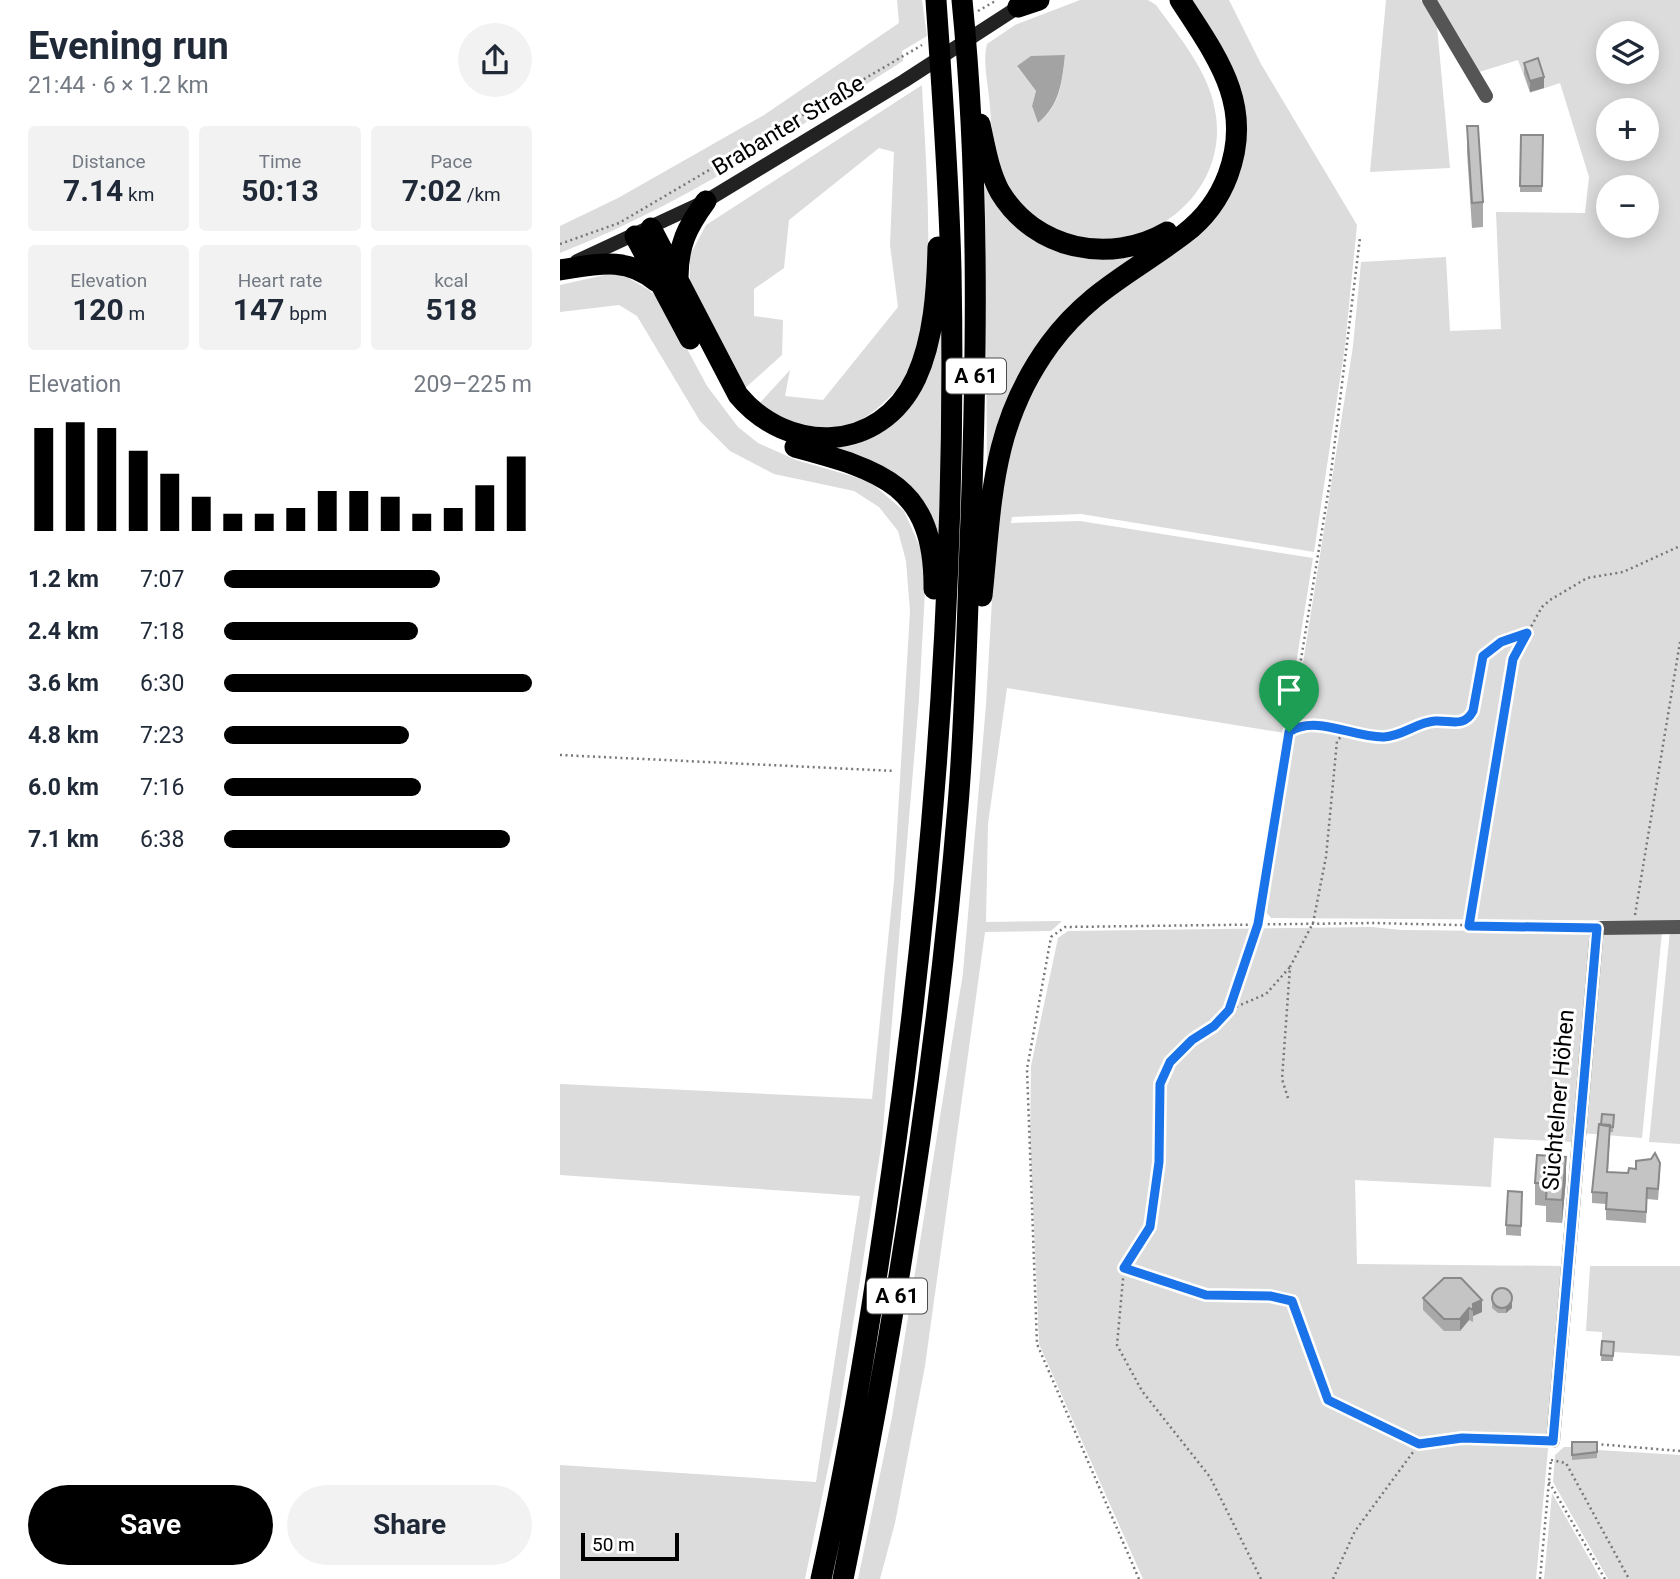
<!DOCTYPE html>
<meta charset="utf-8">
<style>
:root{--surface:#fff;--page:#f2f2f3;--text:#1f2937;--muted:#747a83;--accent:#000}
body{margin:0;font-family:Roboto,sans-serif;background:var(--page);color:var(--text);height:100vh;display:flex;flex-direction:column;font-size:26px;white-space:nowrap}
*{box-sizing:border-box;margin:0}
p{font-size:23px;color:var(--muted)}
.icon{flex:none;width:38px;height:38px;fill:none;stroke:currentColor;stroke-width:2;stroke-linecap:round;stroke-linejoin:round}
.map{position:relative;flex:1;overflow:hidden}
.details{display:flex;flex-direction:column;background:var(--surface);width:560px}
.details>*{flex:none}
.controls{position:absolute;left:1036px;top:21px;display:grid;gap:14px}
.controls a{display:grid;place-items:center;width:63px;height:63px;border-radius:50%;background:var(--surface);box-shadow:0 4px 18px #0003;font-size:35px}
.scale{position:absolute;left:21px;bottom:18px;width:98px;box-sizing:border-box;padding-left:7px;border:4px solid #000;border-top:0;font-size:19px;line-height:24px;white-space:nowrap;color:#000;-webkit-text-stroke:5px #fff;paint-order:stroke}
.pin{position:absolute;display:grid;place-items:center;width:60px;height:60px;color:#fff;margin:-72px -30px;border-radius:50% 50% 50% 0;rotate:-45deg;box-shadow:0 0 7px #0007}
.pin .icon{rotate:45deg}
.round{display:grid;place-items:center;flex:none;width:74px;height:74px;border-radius:37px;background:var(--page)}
.head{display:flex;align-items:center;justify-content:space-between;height:119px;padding:0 28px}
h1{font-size:38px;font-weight:700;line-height:52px}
.metrics{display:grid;grid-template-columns:repeat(3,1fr);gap:10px;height:119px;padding:7px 28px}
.metrics div{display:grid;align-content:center;border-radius:7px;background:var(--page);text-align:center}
.metrics b{font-size:30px;font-weight:700}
.metrics small{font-size:19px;font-weight:400}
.metrics p{font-size:19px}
.chart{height:196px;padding:14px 28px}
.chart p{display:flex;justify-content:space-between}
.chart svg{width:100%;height:126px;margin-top:7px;stroke:var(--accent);stroke-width:6}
.button{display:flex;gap:14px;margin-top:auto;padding:14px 28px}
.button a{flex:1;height:80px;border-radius:42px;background:var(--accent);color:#fff;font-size:28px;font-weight:700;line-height:80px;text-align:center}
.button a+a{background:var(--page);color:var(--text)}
ul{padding:0 28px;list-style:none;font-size:23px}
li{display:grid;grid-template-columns:112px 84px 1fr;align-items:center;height:52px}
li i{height:18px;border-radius:9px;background:var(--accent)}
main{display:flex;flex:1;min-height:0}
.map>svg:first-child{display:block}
.green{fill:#dcdcdc;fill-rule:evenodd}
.water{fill:#a3a3a3}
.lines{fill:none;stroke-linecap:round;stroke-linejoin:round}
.path{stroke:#777;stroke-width:2.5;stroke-dasharray:2 3.5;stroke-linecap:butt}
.street{stroke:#555;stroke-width:14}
.secondary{stroke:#222;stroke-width:14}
.highway{stroke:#000;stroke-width:21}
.wall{fill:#a9a9a9}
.shaded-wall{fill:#898989}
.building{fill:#c4c4c4;stroke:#898989;stroke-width:2}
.route-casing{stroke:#fff;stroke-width:14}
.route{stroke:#1a73e8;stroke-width:9}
.labels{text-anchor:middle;stroke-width:6;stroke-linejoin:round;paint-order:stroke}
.shield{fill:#fff;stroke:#4c4c4c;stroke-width:2}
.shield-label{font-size:21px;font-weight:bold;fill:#000}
.street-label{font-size:23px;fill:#000;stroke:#fff}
</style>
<main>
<section class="details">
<div class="head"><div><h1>Evening run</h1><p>21:44 · 6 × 1.2 km</p></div><a class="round"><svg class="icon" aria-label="share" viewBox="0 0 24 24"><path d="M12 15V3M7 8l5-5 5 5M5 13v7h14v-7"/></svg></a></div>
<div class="metrics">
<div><p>Distance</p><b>7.14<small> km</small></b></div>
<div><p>Time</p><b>50:13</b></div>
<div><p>Pace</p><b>7:02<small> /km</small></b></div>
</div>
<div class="metrics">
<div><p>Elevation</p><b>120<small> m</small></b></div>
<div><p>Heart rate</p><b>147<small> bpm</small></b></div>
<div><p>kcal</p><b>518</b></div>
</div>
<div class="chart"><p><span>Elevation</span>209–225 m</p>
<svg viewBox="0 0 160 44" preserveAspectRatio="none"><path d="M5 44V8M15 44V6M25 44V8M35 44V16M45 44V24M55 44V32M65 44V38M75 44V38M85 44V36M95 44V30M105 44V30M115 44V32M125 44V38M135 44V36M145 44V28M155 44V18"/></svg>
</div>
<ul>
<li><b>1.2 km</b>7:07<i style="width:70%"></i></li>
<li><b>2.4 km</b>7:18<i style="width:63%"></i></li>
<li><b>3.6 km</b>6:30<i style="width:100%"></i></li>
<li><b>4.8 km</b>7:23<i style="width:60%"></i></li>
<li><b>6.0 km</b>7:16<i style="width:64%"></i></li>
<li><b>7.1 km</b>6:38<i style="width:93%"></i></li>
</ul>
<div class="button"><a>Save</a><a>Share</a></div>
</section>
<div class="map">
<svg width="1120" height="1579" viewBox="0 0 1120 1579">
<rect width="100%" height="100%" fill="#fff"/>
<path class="green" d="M337,0H362L367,36L342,51L343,61C232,131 123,205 0,253V226L58,198L204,115L339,23Z
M520,0H588L596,5C620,38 651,74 656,116C669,210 554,277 478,220C468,212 455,201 448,190C434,165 432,135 430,107C429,88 422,62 427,44L455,25ZM505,55C502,82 501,105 478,123L472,106L476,91L457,67Z
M630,0H669L701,64L797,225L785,346L754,552L521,514L452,517L451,523L520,521L753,558L725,733L447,688L428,824L426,922L502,921L491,931L425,932L365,1366L335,1523L320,1579H298L332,1417L403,973L426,705L437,512L447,465L462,414L488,364L519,323L550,295L645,230L658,213L686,136Z
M826,0H861L877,26L890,168L810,172Z
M876,0H1120V921L711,918L704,910L793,346L801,262L886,257L890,331L941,329L936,212L1025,213L1029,177L1000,83L970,93L958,60L916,73L905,46ZM1048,33H1087V72H1048ZM1048,110H1087V149H1048ZM1048,187H1087V226H1048Z
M362,85C365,157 380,308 349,371C340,388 325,403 310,414C269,444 235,427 197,406L230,370L225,396L263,400L338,307L330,245L334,152L319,148L229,220L224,268L194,289V316L223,320L222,355L183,390L130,282V255L146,225Z
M425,178L466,229L591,247L528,293L427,466Z
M58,272L89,290L102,302L147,386L178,427L198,443L236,460L309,481L344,511L363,554L365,591L359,699L322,1141L277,1425L245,1579H0V1465L256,1482L300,1196L0,1175V1084L312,1099L334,881L350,611L346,561L338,531L319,507L294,491L214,474L170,451L140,421L77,316L59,305L0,312V285Z
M382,313L384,415L380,571L360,507L254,445L329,419Z
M812,927L842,930L1032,932L1012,1142L934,1138L931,1187L795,1180L797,1264L1005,1266L976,1579H583L479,1344L470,1136L471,1066L498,938L508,931Z
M1110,931H1120V1144L1089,1142Z
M1047,932H1102L1082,1138L1021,1133L1039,940Z
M1030,1266H1120V1356L1054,1352V1347L1042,1346V1332L1026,1331Z
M1004,1447H1037L1038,1450L1120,1455V1579H1048L993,1482L995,1455Z
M992,1493L1041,1579H984Z"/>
<path class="water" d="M505,55C502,82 500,105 478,123L472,106L476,91L457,66L471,56Z"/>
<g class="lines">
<path class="path" d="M418,11L437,0
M0,244L59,223L362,45
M731,731C756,715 793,736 822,737C841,737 856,723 874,721C890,720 904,728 913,711L923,656L941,642L967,633
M0,755L335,771
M1075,915L1120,642
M909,926L953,659L982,607L990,600L1027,578L1063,572L1120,546
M671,1009L706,994L730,967
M728,1098L722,1079L730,967L753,923L766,857L777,741L785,732
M565,1268L646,1295L711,1296L732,1301L768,1400L859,1444
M1036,1444L1120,1451
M991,1460L1006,1463L1069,1579
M989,1482L1045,1579
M579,1579L477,1344L467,1069L491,937L505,927L813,923L1023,928
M701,1579L650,1477L582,1391L557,1345L564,1268L590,1227L599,1162L600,1084L610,1062L632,1040L654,1026L669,1010L698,924L770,481L800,238
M773,1579L795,1531L859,1444L902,1438L981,1441
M980,1579L991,1459"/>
<path class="street" d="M869,0L926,96
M993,1441C1009,1270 1021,1099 1037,928L1120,927"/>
<path class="secondary" d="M17,261L146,201L344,81L466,2"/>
<path class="highway" d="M458,7L479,0
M420,124C425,147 429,172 440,192C475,250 550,265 607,232
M91,228L178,395C228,455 320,454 356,378C374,339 377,290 378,247
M75,236L130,339
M0,270C38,264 66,256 97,282
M118,278C118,245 127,227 146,201
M235,447C321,470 375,485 374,589
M422,596C432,502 430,426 490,344C529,291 574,272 624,234C644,219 659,199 668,175C694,105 657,57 620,0
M261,1579C291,1444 313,1307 332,1170C374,872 397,572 391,271C389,180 382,90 376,0
M283,1579C335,1324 377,1065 398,805C406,710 407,614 411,518C417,346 419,172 402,0"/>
</g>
<path class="wall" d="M964,63L984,88L970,92L964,74Z
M907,126L923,202V227L912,228L907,152Z
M961,135H983L982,192H960Z
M1054,1115L1053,1132H1050L1048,1172L1100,1174L1098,1200L1087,1199L1086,1223L1046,1220V1204L1032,1203V1192L1041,1125Z
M1006,1179L1002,1223L986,1222V1206L975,1205V1183Z
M962,1192L961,1236L946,1235V1225Z
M932,1294H952V1308L946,1313H938L932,1308Z
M863,1298L922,1312L913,1316V1322L909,1320L900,1331H884L863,1310Z
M1042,1341L1054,1342L1053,1361H1041Z
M1012,1442H1037V1458L1012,1460Z"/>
<path class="shaded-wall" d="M984,77V88L970,92V81Z
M1006,1157V1179L1002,1223V1200Z
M922,1300V1312L913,1316V1304Z
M952,1302V1308L946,1313V1308Z
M909,1308V1320L900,1331V1319Z"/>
<path class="building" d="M978,58L984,77L970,81L964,63Z
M907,126H918L923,202L912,203Z
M961,135H983L982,186H960Z
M1042,1114L1054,1115L1053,1127L1041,1125Z
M1039,1124L1050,1125L1047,1172L1068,1173L1069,1168L1076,1169V1161L1091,1159L1095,1153L1100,1163L1098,1189L1087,1188L1086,1212L1046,1209L1047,1193L1032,1192Z
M977,1155L1006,1157L1002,1200L986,1199L987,1183H975Z
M948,1191L962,1192L961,1226L946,1225Z
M884,1278H901L922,1300L913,1304V1310L909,1308L900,1319H884L863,1298Z
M932 1298a10 10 0 1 1 20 0a10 10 0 1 1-20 0Z
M1042,1341L1054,1342L1053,1356L1041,1355Z
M1012,1442H1037V1452L1012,1455Z"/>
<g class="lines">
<g class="route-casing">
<path id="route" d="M967,633L953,659L909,926L1037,928C1021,1099 1009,1270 993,1441L902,1438L859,1444L768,1400L732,1301L710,1296L646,1295L564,1268L590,1227L599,1162L600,1084L610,1062L632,1040L654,1026L669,1010L698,924L729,732C757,714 793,738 824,737C843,736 857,722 875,721C891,720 904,728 913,711L923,656L941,642Z"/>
</g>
<use href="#route" class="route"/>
</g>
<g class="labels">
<g class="shield">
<rect x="386" y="358.5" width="60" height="35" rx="5"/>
<rect x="307" y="1278.5" width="60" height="35" rx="5"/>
</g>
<g class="shield-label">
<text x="416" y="383">A 61</text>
<text x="337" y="1303">A 61</text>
</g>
<g class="street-label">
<text transform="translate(228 125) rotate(-31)" y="8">Brabanter Straße</text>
<text transform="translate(998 1100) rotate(-85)" y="8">Süchtelner Höhen</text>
</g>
</g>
</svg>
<div class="controls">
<a><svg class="icon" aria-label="layers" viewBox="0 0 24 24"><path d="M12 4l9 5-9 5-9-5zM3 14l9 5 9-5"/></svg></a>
<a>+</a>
<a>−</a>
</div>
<div class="scale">50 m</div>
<div class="pin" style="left:729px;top:732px;background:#1e9e55"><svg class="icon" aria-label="arrive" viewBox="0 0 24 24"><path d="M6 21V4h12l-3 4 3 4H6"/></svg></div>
</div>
</main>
